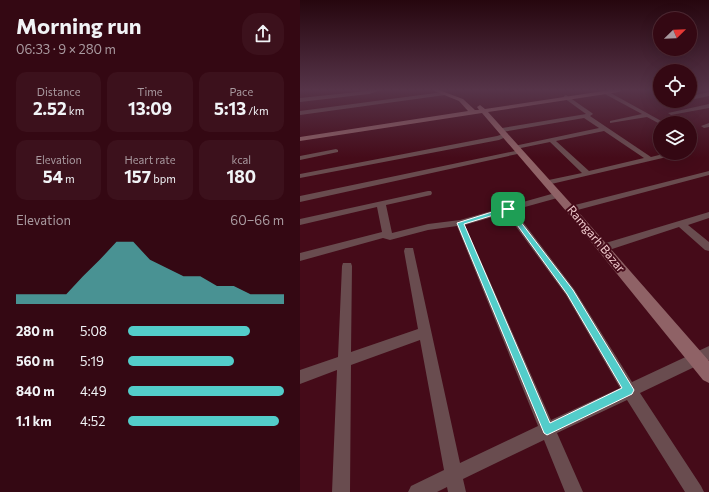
<!DOCTYPE html>
<meta charset="utf-8">
<style>
:root{--surface:#340813;--page:#3c111c;--text:#f1f3f6;--muted:#a99aa0;--line:#4e2933;--accent:#53cdca}
body{margin:0;font-family:Commissioner,sans-serif;background:var(--page);color:var(--text);height:100vh;display:flex;flex-direction:column;font-size:15px;white-space:nowrap}
*{box-sizing:border-box;margin:0}
p{font-size:13px;color:var(--muted)}
.icon{flex:none;width:22px;height:22px;fill:none;stroke:currentColor;stroke-width:2;stroke-linecap:round;stroke-linejoin:round}
.map{position:relative;flex:1;overflow:hidden}
.side{display:flex;flex-direction:column;background:var(--surface);width:300px}
.side>*{flex:none}
.needle{width:26px;rotate:67deg}
.tools{position:absolute;left:353px;top:12px;display:grid;gap:8px}
.tools a{display:grid;place-items:center;width:44px;height:44px;border-radius:50%;background:var(--surface);box-shadow:0 4px 16px #0002,0 0 0 1px var(--line);font-size:20px}
.pin{position:absolute;display:grid;place-items:center;width:34px;height:34px;color:#fff;margin:-17px;border-radius:8px;box-shadow:0 2px 6px #0006}
.round{display:grid;place-items:center;flex:none;width:42px;height:42px;border-radius:16px;background:var(--page)}
.overview{display:flex;align-items:center;justify-content:space-between;height:68px;padding:0 16px}
h1{font-size:22px;font-weight:700;line-height:30px}
.stats{display:grid;grid-template-columns:repeat(3,1fr);gap:6px;height:68px;padding:4px 16px}
.stats div{display:grid;align-content:center;border-radius:10px;background:var(--page);text-align:center}
.stats b{font-size:17px;font-weight:700}
.stats small{font-size:11px;font-weight:400}
.stats p{font-size:11px}
.chart{height:112px;padding:8px 16px}
.chart p{display:flex;justify-content:space-between}
.chart svg{width:100%;height:72px;margin-top:4px;fill:var(--accent);opacity:.7}
ul{padding:0 16px;list-style:none;font-size:13px}
li{display:grid;grid-template-columns:64px 48px 1fr;align-items:center;height:30px}
li i{height:10px;border-radius:5px;background:var(--accent)}
main{display:flex;flex:1;min-height:0}
.map>svg:first-child{display:block}
.lines{fill:none;stroke-linecap:round;stroke-linejoin:round}
.street{fill:#694c4f;fill-rule:evenodd}
.secondary{fill:#8f6266;fill-rule:evenodd}
.route{fill:#53cdca;stroke:#fff;fill-rule:evenodd}
.labels{text-anchor:middle;stroke-width:4;stroke-linejoin:round;paint-order:stroke}
.street-label{font-size:12px;fill:#efc9cc;stroke:#450b19}
</style>
<main>
<section class="side">
<div class="overview"><div><h1>Morning run</h1><p>06:33 · 9 × 280 m</p></div><a class="round"><svg class="icon" aria-label="share" viewBox="0 0 24 24"><path d="M12 15V3M7 8l5-5 5 5M5 13v7h14v-7"/></svg></a></div>
<div class="stats">
<div><p>Distance</p><b>2.52<small> km</small></b></div>
<div><p>Time</p><b>13:09</b></div>
<div><p>Pace</p><b>5:13<small> /km</small></b></div>
</div>
<div class="stats">
<div><p>Elevation</p><b>54<small> m</small></b></div>
<div><p>Heart rate</p><b>157<small> bpm</small></b></div>
<div><p>kcal</p><b>180</b></div>
</div>
<div class="chart"><p><span>Elevation</span>60–66 m</p>
<svg viewBox="0 0 160 44" preserveAspectRatio="none"><path d="M0 44V38L10 38L20 38L30 38L40 27L50 17L60 6L70 6L80 17L90 22L100 27L110 27L120 33L130 33L140 38L150 38L160 38V44z"/></svg>
</div>
<ul>
<li><b>280 m</b>5:08<i style="width:78%"></i></li>
<li><b>560 m</b>5:19<i style="width:68%"></i></li>
<li><b>840 m</b>4:49<i style="width:100%"></i></li>
<li><b>1.1 km</b>4:52<i style="width:97%"></i></li>
</ul>
</section>
<div class="map">
<svg width="409" height="492" viewBox="0 0 409 492">
<rect width="100%" height="100%" fill="#450b19"/>
<g class="lines">
<path class="street" d="M76,90H82L69,94L0,102V98Z
M303,91H307L365,123H360V124L347,117L310,123V121L342,114L303,93Z
M143,92L145,93V95L0,115V111Z
M409,92V96L390,100V96Z
M266,95L292,113L293,114L290,116L351,157L367,153L371,155L367,157L247,185H244V181L282,173L250,142L216,149L214,148V146L299,128L284,118L202,132L199,130L202,128L286,114L264,98V96ZM304,131L344,158L289,171L256,141Z
M409,104V108L371,115L368,113Z
M409,123V127L404,128L401,126Z
M206,133L208,134V136L199,140L0,178V174L197,136Z
M390,140L396,144V146L390,148Z
M36,149L38,150V152L0,160V156Z
M220,150L222,151V153L0,202V196Z
M409,171V175L270,212L266,209L267,207Z
M128,191H131L132,193L131,195L86,205L92,233L128,224L160,220L255,193H261L262,195L261,197L214,210L274,289L332,382L409,346V360L340,393L401,486L404,492H385L327,400L257,433L283,492H265L244,440L163,479L166,492H148L147,487L137,492H108L111,486L144,470L120,340L51,365L50,492H32L37,370L0,384V370L38,357L42,266L43,263H51L52,266L51,352L118,329L104,251L105,248H113L160,463L238,426L157,226L128,230L90,240L83,238L0,261V253L82,232L77,207L0,225V219ZM206,213L266,295L320,388L251,420L165,225Z
M409,212V218L388,225L409,242V251L405,250L379,227L303,252L299,251L298,248L299,245Z"/>
<path class="secondary" d="M132,90H139L163,99L175,110H179L177,107L180,105L185,109L310,90H322L319,92L188,112L274,207L409,361V383L403,380L266,211L182,113L0,141V137L168,111L159,101Z"/>
</g>
<linearGradient id="sky" x2="0" y2="1"><stop stop-color="#26060e"/><stop offset="0.57" stop-color="#563449"/><stop offset="1" stop-color="#563449" stop-opacity="0"/></linearGradient>
<rect width="409" height="158" fill="url(#sky)"/>
<path class="route" d="M208,207L210,208L273,290L334,390L332,394L247,435L244,433L157,223ZM207,211L267,294L322,388L250,423L164,224Z"/>
<g class="labels">
<g class="street-label">
<text transform="translate(296 239) rotate(50)" y="4">Ramgarh Bazar</text>
</g>
</g>
</svg>
<div class="tools">
<a><svg class="needle" viewBox="-14 -14 28 28"><path d="M0-13l5 13h-10z" fill="#e53935"/><path d="M0 13l5-13h-10z" fill="#a99aa0"/></svg></a>
<a><svg class="icon" aria-label="locate" viewBox="0 0 24 24"><circle cx="12" cy="12" r="6"/><path d="M12 2v4M12 18v4M2 12h4M18 12h4"/></svg></a>
<a><svg class="icon" aria-label="layers" viewBox="0 0 24 24"><path d="M12 4l9 5-9 5-9-5zM3 14l9 5 9-5"/></svg></a>
</div>
<div class="pin" style="left:208px;top:209px;background:#1e9e55"><svg class="icon" aria-label="arrive" viewBox="0 0 24 24"><path d="M6 21V4h12l-3 4 3 4H6"/></svg></div>
</div>
</main>
